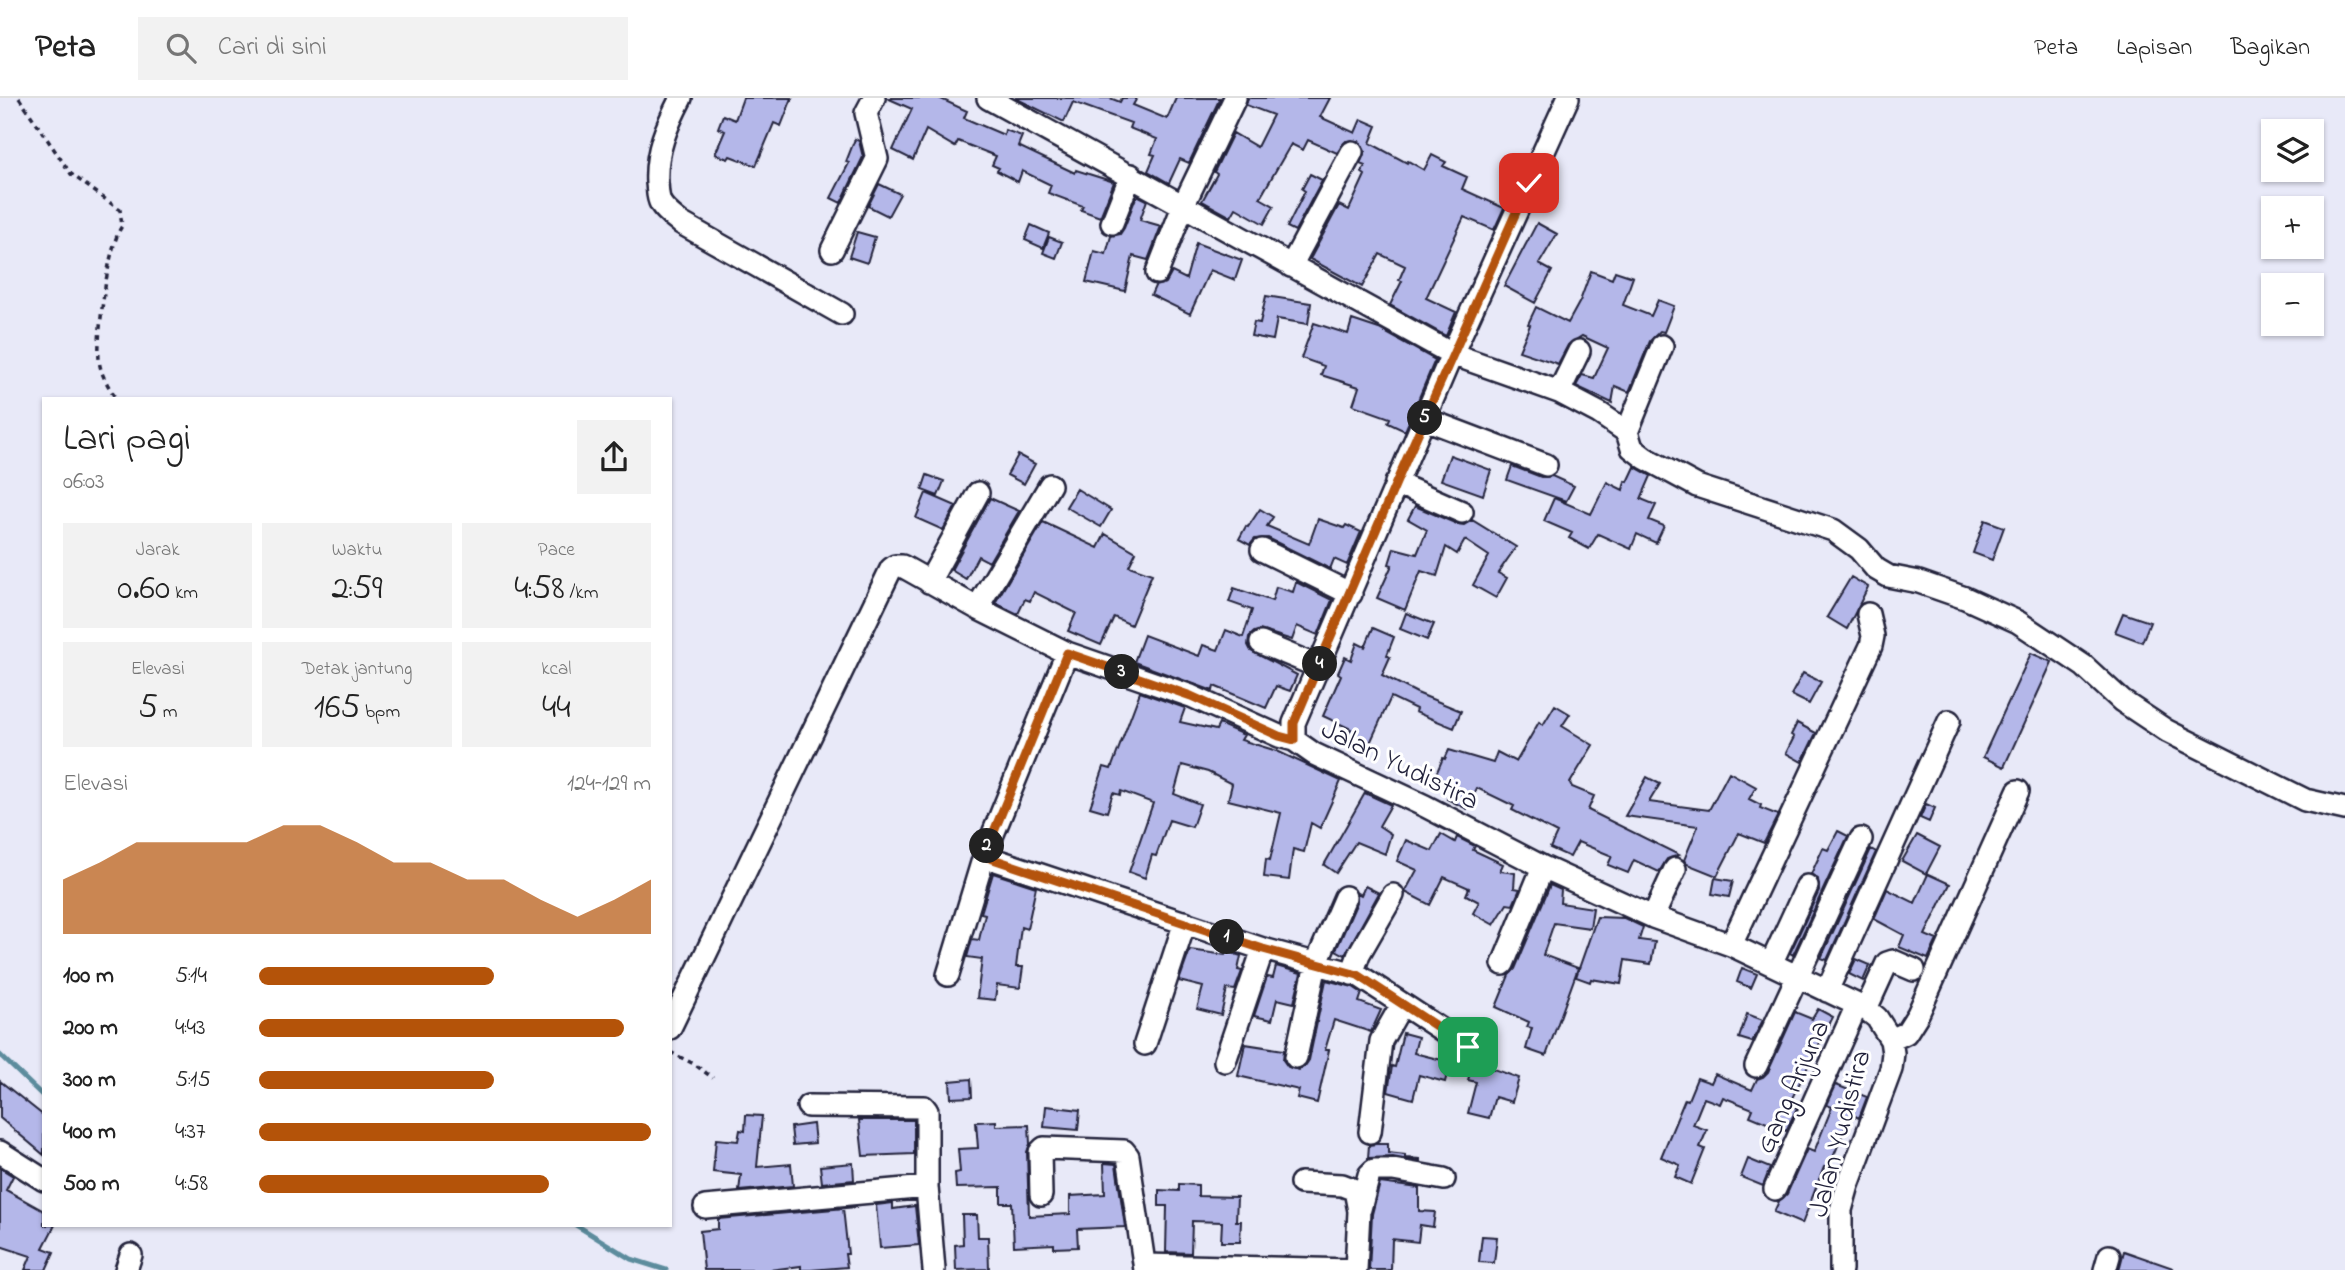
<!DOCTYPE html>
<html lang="id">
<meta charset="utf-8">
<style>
:root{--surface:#fff;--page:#f2f2f2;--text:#222;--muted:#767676;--line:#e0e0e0;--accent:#b45309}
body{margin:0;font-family:"Indie Flower",sans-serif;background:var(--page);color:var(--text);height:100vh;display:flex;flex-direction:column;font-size:26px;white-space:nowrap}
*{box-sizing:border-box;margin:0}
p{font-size:23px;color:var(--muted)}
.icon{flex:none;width:38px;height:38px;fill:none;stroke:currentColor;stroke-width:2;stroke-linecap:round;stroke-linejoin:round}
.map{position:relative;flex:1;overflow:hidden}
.side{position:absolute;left:42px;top:299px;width:630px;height:830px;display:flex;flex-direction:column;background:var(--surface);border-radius:0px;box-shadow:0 2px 5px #0004}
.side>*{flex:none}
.fabs{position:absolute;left:2261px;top:21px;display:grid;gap:14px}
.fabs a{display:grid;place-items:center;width:63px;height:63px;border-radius:0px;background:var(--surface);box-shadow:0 2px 5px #0004;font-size:35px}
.pin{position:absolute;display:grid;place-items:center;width:60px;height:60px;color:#fff;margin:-30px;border-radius:14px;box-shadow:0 4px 10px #0006}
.km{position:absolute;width:35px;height:35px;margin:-18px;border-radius:50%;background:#222;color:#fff;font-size:19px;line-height:35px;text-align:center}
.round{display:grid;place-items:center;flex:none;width:74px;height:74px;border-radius:0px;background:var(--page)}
.head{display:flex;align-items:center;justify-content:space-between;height:119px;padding:0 21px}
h1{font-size:38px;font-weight:600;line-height:52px}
.stats{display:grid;grid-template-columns:repeat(3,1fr);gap:10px;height:119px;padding:7px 21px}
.stats div{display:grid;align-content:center;border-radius:0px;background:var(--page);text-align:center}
.stats b{font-size:35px;font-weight:600}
.stats small{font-size:19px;font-weight:400}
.stats p{font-size:19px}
.chart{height:196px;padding:14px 21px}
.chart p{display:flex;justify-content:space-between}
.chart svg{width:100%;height:126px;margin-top:7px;fill:var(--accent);opacity:.7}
ul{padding:0 21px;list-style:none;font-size:23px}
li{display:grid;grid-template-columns:112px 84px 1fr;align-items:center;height:52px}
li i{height:18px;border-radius:9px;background:var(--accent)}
header{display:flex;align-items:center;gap:42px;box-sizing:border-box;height:98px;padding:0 35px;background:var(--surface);border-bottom:2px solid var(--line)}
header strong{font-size:33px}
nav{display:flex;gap:38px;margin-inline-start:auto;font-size:24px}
.search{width:490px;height:63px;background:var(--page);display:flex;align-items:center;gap:18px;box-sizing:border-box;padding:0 24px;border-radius:0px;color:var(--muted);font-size:26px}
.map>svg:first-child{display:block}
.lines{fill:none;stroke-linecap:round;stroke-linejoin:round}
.stream{stroke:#5c8c9d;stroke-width:5}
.building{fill:#b4b7e9;stroke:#22223b;stroke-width:2}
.minor-casing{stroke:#22223b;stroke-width:26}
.path{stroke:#22223b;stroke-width:3.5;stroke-dasharray:5 5;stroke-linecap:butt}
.minor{stroke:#fff;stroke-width:21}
.route-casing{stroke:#fff;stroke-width:14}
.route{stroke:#b45309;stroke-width:9}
.labels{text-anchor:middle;stroke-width:6;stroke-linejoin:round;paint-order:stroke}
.street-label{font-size:28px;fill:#22223b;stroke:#fff}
</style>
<header>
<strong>Peta</strong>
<div class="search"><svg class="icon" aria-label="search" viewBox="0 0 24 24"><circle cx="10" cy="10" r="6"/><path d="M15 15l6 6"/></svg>Cari di sini</div>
<nav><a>Peta</a><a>Lapisan</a><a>Bagikan</a></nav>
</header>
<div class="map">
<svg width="2345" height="1172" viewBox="0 0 2345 1172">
<rect width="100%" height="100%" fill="#e8e9f8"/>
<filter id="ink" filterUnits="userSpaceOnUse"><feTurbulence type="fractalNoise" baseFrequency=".0143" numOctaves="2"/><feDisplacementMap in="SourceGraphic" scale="14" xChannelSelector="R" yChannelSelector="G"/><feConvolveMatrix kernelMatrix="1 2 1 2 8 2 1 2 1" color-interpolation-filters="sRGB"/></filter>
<g filter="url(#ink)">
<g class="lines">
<path class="stream" d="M0,957L44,999
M576,1127L631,1161L666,1172"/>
</g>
<path class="building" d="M743,0H792L781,28L774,25L756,68L730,58L728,61L715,56L725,33L718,30L723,17L735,22Z
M887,0H939L967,13L964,20L1004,37L1005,32L1022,38L1018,48L1075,75L1076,72L1114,84L1100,119L1081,112L1083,108L1048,95L1051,87L1022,73L1018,84L997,73L999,70L992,67L996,58L958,43L955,49L926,32L913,62L893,52L912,11Z
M1015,0H1110L1120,4L1122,0H1137L1133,7L1167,21L1176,0H1220L1189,65L1180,61L1169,85L1148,73L1155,57L1151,56L1157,41L1129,30L1131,25L1073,4L1064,24Z
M1248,0H1330L1320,19L1355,35L1361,21L1377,28L1370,45L1407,65L1408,63L1424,72L1432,57L1446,64L1443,68L1467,79L1462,91L1504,110L1494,132L1464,119L1426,200L1456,214L1446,238L1390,207L1402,183L1399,182L1405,168L1380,156L1362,189L1310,161L1339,107L1349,112L1365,77L1361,74L1365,68L1360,66L1365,53L1359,43H1346L1337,55L1308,42L1303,52L1291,46L1260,100L1274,108L1264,126L1236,110L1231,119L1202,103L1217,76L1214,74L1233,35L1257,49L1273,17L1246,7Z
M855,41L859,43L863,59L841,105L831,100L849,65L846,64Z
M1310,76L1322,82L1295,133L1287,129L1305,93L1302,91Z
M879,86L900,96L888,118L868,108Z
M1137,97L1147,102L1140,122L1161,128L1148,162L1133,158L1125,193L1086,184L1094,153L1106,156L1111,138L1120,136L1124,130Z
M1537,125L1557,136L1539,166L1552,173L1535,205L1504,188Z
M1031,127L1049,135L1043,150L1025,142Z
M857,134L875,139L867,165L849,159Z
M1049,139L1062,144L1056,160L1043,155Z
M1196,145L1242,162L1235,182L1210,172L1190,216L1151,197L1155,188L1166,185L1172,174L1186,181Z
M1591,173L1612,181L1615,173L1633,179L1623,207L1651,218L1658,202L1674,208L1664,234L1660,233L1650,243L1629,294L1615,288L1612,305L1576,288L1582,277L1594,280L1608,250L1582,238L1568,247L1558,266L1519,253L1530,227L1528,226L1536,209L1568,225L1580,203Z
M1266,198L1311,205L1308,226L1277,221L1273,242L1251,238L1254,224L1260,225Z
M1352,222L1379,231L1435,262L1405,333L1388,325L1390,320L1353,307L1359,289L1321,277L1324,268L1301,260L1314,225L1348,236Z
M1018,357L1035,366L1024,386L1007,377Z
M1450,357L1491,372L1483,397L1441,382Z
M1512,368L1541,379L1552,378L1574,388L1566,403L1507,382Z
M1635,369L1651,378L1641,401L1656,407L1649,422L1664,428L1656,445L1637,436L1631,451L1598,436L1589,451L1569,440L1572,435L1544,423L1554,400L1591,416L1607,384L1623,392L1625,383L1628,384Z
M927,377L944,383L938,398L922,392Z
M1077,391L1111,412L1101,429L1066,409Z
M926,395L956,408L943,432L916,420Z
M990,400L1019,413L989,464L978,458L966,481L951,472Z
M1415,408L1457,426L1464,427L1472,422L1516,449L1498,475L1507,480L1496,500L1473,487L1489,458L1465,442L1457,456L1446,449L1437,478L1421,473L1405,512L1377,500L1392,467L1389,466L1394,450L1417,456L1427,432L1408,421Z
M1260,411L1273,419L1267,428L1309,446L1318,421L1344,430L1346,427L1361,434L1347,467L1334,461L1330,471L1268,440L1255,441L1250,447L1239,441L1246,428L1248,429Z
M1985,422L2004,429L1992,462L1973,455Z
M1043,424L1098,450L1105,436L1136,454L1129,468L1152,476L1131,527L1114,519L1101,547L1068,533L1076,515L1034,494L1030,503L1025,501L1018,516L995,505Z
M1851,479L1868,489L1847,531L1827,519Z
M1296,484L1332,502L1318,537L1297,528L1292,542L1260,532L1254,534L1249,539L1248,547L1251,553L1297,577L1290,593L1276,588L1266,610L1214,588L1213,593L1134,564L1144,537L1199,558L1203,547L1218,552L1226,532L1243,539L1252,512L1229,504L1234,490L1272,503L1276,489L1293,494Z
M1406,515L1434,526L1427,542L1400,531Z
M2123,515L2150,524L2142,544L2115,534Z
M1373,530L1394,539L1387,557L1390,559L1382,577L1417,595L1461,613L1454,630L1415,614L1416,611L1391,599L1365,656L1344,646L1351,631L1323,618L1341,577L1338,575L1345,559L1351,562L1357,545L1365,549Z
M2031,555L2052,564L2004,669L1983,659Z
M1803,575L1821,584L1809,606L1791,597Z
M1140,594L1185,610L1180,624L1216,632L1219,626L1244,637L1241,642L1277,653L1341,683L1320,730L1311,725L1304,754L1293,751L1289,782L1264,779L1266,761L1270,762L1281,715L1228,702L1232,686L1208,674L1182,667L1174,696L1200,706L1192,729L1169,722L1156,758L1152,757L1145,780L1129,774L1153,705L1121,693L1120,697L1113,695L1107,714L1090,709L1104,669L1111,671Z
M1555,607L1570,616L1562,628L1593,647L1570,685L1572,689L1594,698L1588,712L1679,757L1667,761L1659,774L1634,762L1628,775L1608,767L1612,758L1578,744L1570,759L1550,750L1557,735L1512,712L1514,708L1477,690L1467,711L1447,701L1451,693L1432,685L1443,660L1445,661L1449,652L1493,665L1497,654L1516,664L1539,624L1543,627Z
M1797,625L1816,635L1802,664L1786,655L1794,639L1791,637Z
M1729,674L1756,689L1749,701L1761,707L1760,710L1778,717L1764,745L1739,735L1717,778L1687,766L1684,762L1698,728L1625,718L1647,679L1660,686L1649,704L1709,712Z
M1365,695L1391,707L1379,728L1391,736L1385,756L1356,744L1336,775L1324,767Z
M1926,706L1935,710L1929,724L1920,720Z
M1838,733L1848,738L1793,857L1790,855L1819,793L1818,781L1811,776L1823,750L1828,752Z
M1441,736L1455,744L1457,739L1475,748L1473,752L1503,766L1500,773L1515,775L1514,790L1520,791L1513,807L1507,806L1494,827L1473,815L1479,804L1466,797L1469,790L1444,779L1430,807L1405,794L1417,772L1397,763L1406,742L1432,753Z
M1917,737L1940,749L1926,776L1902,763Z
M1871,751L1876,754L1827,862L1821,860Z
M993,775L1036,789L1027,831L1021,829L1016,869H1023L1020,890L997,887L995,902L977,900L982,861L967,859L972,841L979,842L985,816L981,815Z
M1928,776L1950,786L1925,837L1937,842L1928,861L1899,849L1904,837L1874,821L1887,791L1915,805Z
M1715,780L1733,783L1729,799L1712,796Z
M1550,787L1561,792L1560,805L1593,810L1590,830L1554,825L1543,857L1578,870L1546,958L1526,951L1532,930L1527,929L1529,924L1496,909L1509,877L1515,871Z
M1365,788L1379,795L1345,857L1336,852L1357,804V795L1361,797Z
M1597,819L1624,820L1643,829L1639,842L1655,844L1651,866L1625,862L1621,886L1591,881L1590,884L1576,879Z
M1190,852L1225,857L1226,853L1241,858L1238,872L1242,873L1235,892L1227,891L1221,917L1197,911L1203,889L1179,883Z
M1856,861L1870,867L1863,883L1849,876Z
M1276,868L1301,875L1294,905L1277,901L1272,922L1254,918L1267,879L1273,880Z
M1742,870L1757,876L1751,890L1737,884Z
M1326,882L1353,889L1362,895L1359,904L1381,912L1371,934L1334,922L1325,952H1329L1317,1005L1297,1000L1299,992L1238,978L1245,946L1284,952L1283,962L1288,969L1299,972L1305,968L1309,962Z
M1818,911L1833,919L1789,1006L1797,1010L1786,1033L1750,1018L1753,1011L1723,999L1720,1006L1704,1000L1693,1027L1707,1032L1700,1049L1705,1051L1691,1086L1675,1079L1680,1067L1661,1059L1685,1001L1688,1002L1697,980L1711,985L1715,976L1752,992L1757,981L1763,979L1768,974L1795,914L1812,921Z
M1747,916L1763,922L1752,944L1739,940Z
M1403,935L1418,939L1414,955L1450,964L1445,984L1419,977L1413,1001L1388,994L1392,968L1395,969Z
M1477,958L1493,962L1491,970L1519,980L1512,1004L1495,999L1489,1020L1468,1015L1476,984L1468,982L1474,961Z
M971,981L972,999L951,1000L950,983Z
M0,983L44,1018V1057L0,1020Z
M1836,987L1867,999L1859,1020L1851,1016L1832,1062L1830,1061L1827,1070L1824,1069L1802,1126L1774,1114L1779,1103L1787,1096L1807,1051L1814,1054L1832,1009L1827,1007Z
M1046,1008L1080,1012L1078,1032L1044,1029Z
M746,1017L762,1018L757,1069L791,1066L793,1088L739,1093L741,1077L713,1074L716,1041L738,1043L740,1032L745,1033Z
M859,1022H914V1056L863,1058Z
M996,1023V1028L1029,1027L1030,1046L1027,1054L1029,1118L1070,1116V1098L1105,1096L1104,1065L1116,1066L1125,1129L1077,1131L1078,1149L1054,1150V1146L1014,1148L1012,1105H1001V1089L956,1090L955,1075L960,1074L958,1051L978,1050L976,1024Z
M813,1026L815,1045L793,1047L791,1029Z
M1376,1046H1388V1055L1405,1057V1060L1420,1061V1064L1393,1059L1368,1060L1369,1047Z
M1748,1061L1770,1070L1763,1088L1741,1079Z
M853,1065L854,1082L822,1085L820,1068Z
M0,1070L13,1078L6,1092L44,1113V1127H55L43,1150L54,1154L46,1172H25L31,1158L0,1148Z
M1380,1085L1419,1090V1113L1435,1114L1433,1129L1420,1127L1418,1144L1392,1141L1391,1172H1369L1372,1116Z
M1179,1086L1198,1087V1098L1237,1099L1236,1123H1241L1240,1144H1221L1222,1124L1192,1123L1191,1155L1166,1154L1167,1108H1159V1092L1179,1093Z
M893,1105V1111L915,1108L919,1147L880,1150L876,1107Z
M857,1109L843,1110L848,1156H845L847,1169L811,1172H801V1168L770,1172H704L700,1133L718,1131V1121Z
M962,1117H977L978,1139H988L989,1171L956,1172L955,1147L963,1146Z
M1482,1138L1497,1139L1494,1165L1479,1164Z
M2124,1153L2173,1170L2172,1172H2119Z"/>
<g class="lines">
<g class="minor-casing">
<path id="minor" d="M681,0C667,27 655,54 657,85C658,92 657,99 661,106C666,114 674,119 681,125L842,216
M988,0L1452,256L1559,294L1599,315L1627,334L1632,350L1645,360L1697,388L1833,432L1859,451L1876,471L1888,478L1919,484L1965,500L2018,524L2084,568L2122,603L2167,633L2305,702L2345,711
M1568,0L1452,256L1294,625V642L1314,656L1425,708L1543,769L1653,819L1731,847L1866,911L1877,920L1891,942L1893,955L1891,971L1848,1087L1841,1112V1172
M1112,125L1131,77
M832,152L877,61L866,15L874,0
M1291,168L1352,54
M1157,175L1184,106L1235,0
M1559,294L1579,253
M1425,321L1546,367
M1627,334L1662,248
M1396,385L1462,414
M1262,452L1351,496
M929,484L978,395
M977,510L1050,387
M1261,545L1319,569
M1067,555L984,758L1263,851L1358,877L1468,949
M1653,819L1675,771
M1731,847L1871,548L1873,538L1868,516
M1503,866L1543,769
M1771,866L1807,788
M1352,876L1359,856L1393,797
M948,877L984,758
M1827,893L1949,623
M1866,911L1887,865L1893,863L1914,872
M670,930L891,471L895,468H902L977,510L1067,555L1191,598L1279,638L1294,642
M1891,942L1906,935L1918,916L2018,693
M1145,946L1185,824
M1296,959L1316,866L1345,799
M1225,963L1263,851
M1756,968L1861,741
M808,1008L924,1009L927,1013V1089L934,1172
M1370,1034L1381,943L1402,906
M0,1054L44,1082
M1301,1085L1342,1087L1355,1092L1359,1113L1356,1172
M1775,1091L1857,907
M1041,1097L1040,1054L1044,1050L1124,1053L1128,1058L1145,1172
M705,1109L927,1089
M1360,1111L1369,1077L1374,1072H1393L1444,1081
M1145,1167L1352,1172
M126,1172L131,1157
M2105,1172L2109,1158"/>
</g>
<path class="path" d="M19,0L71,76L120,112L122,128C108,147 97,236 99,261C100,276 109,289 116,301
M670,954L694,966L713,980"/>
<use href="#minor" class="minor"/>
</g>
</g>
<g class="lines" filter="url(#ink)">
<g class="route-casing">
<path id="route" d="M1468,949L1358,877L1263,851L984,758L1067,555L1191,598L1279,638L1294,642V625L1396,385L1529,85"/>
</g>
<use href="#route" class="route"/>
</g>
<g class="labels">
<g class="street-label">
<text transform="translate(1401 665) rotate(26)" y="10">Jalan Yudistira</text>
<text transform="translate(1791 988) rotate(-66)" y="10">Gang Arjuna</text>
<text transform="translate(1838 1035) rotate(-75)" y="10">Jalan Yudistira</text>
</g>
</g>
</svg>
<div class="fabs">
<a><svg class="icon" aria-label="layers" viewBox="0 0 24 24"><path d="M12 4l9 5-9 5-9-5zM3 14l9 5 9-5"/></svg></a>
<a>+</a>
<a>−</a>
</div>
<div class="pin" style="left:1468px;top:949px;background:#1e9e55"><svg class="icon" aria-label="arrive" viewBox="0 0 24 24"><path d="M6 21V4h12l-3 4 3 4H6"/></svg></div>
<div class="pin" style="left:1529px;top:85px;background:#d93025"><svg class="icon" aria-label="check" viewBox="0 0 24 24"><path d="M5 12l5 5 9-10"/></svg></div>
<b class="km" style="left:1227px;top:839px">1</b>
<b class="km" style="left:987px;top:748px">2</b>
<b class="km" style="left:1122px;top:574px">3</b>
<b class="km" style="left:1320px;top:566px">4</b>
<b class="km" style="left:1425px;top:320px">5</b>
<section class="side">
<div class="head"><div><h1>Lari pagi</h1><p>06:03</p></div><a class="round"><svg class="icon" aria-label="share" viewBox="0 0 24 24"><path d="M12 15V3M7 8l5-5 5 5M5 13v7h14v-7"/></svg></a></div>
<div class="stats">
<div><p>Jarak</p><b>0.60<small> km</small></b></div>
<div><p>Waktu</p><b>2:59</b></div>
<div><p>Pace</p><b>4:58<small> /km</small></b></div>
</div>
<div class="stats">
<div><p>Elevasi</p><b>5<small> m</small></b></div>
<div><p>Detak jantung</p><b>165<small> bpm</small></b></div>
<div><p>kcal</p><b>44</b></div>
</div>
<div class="chart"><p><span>Elevasi</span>124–129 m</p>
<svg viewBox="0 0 160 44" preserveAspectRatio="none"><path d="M0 44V25L10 19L20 12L30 12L40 12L50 12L60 6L70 6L80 12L90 19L100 19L110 25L120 25L130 32L140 38L150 32L160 25V44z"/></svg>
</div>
<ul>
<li><b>100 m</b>5:14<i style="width:60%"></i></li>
<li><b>200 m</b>4:43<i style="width:93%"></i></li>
<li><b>300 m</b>5:15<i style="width:60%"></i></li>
<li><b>400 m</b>4:37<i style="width:100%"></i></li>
<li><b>500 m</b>4:58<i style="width:74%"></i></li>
</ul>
</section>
</div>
